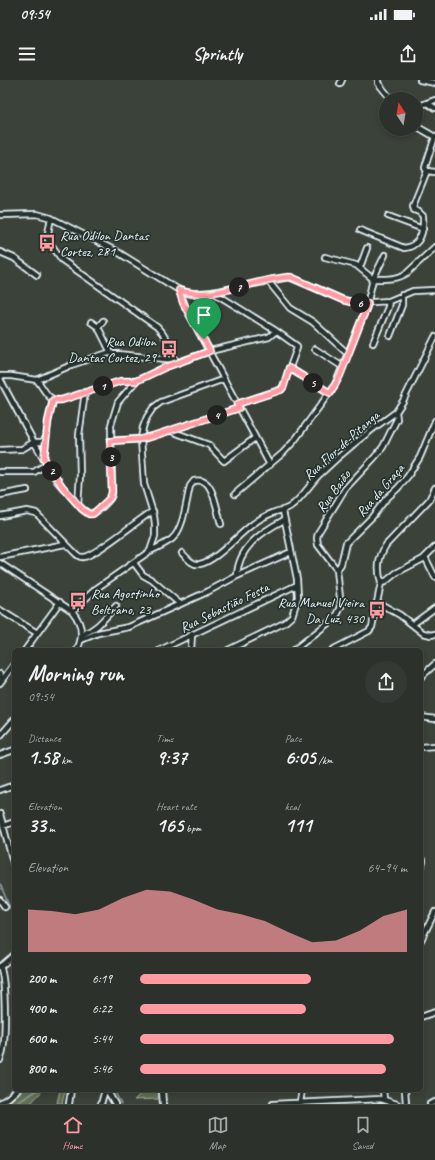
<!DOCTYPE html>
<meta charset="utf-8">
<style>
:root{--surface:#2c322b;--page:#343a33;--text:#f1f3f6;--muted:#a6aaa9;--line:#484d47;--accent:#ff9aa2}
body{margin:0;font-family:Caveat,sans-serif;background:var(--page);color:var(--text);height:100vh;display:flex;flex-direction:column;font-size:15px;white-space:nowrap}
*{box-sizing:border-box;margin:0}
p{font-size:13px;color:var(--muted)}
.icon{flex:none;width:22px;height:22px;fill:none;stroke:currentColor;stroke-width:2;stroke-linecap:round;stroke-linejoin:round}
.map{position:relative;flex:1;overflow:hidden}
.side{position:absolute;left:12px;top:568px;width:411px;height:444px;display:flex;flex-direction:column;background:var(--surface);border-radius:6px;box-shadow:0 2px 6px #0003,0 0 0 1px var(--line)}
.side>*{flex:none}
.needle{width:26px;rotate:348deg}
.buttons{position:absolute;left:379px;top:12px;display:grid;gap:8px}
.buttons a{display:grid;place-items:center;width:44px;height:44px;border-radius:50%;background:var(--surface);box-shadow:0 2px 6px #0003,0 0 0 1px var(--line);font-size:20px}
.pin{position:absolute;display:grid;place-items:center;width:34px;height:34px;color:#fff;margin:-41px -17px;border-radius:50% 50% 50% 0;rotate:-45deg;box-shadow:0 0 4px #0007}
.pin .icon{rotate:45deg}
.km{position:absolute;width:20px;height:20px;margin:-10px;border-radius:50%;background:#222;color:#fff;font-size:11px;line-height:20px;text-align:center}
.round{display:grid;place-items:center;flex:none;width:42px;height:42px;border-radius:21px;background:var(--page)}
.summary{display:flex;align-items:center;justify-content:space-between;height:68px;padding:0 16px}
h1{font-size:22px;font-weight:700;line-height:30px}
.stats{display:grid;grid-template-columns:repeat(3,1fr);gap:6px;height:68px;padding:4px 16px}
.stats div{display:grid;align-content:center}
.stats b{font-size:20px;font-weight:700}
.stats small{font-size:11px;font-weight:400}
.stats p{font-size:11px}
.chart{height:112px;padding:8px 16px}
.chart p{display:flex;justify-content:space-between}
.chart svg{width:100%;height:72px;margin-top:4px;fill:var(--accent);opacity:.7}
ul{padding:0 16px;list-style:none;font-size:13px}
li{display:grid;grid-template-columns:64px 48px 1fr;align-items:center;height:30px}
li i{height:10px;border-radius:5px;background:var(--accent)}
.status{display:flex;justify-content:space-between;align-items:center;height:28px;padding:0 20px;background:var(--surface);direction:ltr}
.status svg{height:11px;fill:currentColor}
header{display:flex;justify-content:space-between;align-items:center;height:52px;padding:0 16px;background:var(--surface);font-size:18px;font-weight:700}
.menu{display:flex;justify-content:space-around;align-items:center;height:56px;border-top:1px solid var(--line);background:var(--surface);font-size:11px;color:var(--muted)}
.menu a{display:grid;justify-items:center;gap:2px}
.menu .selected{color:var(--accent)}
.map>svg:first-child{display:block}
.green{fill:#626f50;stroke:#a5b0a4}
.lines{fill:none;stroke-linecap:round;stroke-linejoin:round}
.stream{stroke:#899da5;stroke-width:1.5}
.minor-casing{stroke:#e8f1f8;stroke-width:8}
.minor{stroke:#26332d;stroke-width:4.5}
.route-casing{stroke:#fff;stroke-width:8}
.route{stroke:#ff9aa2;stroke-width:5}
.labels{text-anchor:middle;stroke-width:3.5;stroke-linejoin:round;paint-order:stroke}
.poi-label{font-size:14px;fill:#e8f1f8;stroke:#26332d;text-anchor:start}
.street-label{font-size:14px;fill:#e8f1f8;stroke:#26332d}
</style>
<div class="status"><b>09:54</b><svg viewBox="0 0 49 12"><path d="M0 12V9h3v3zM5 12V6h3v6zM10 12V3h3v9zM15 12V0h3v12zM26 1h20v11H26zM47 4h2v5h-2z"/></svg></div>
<header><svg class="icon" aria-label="menu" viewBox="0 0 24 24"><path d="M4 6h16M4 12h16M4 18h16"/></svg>Sprintly<svg class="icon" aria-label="share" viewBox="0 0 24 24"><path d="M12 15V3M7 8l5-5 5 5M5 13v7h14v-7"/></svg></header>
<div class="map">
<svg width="435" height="1024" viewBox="0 0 435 1024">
<rect width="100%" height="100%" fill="#3b4239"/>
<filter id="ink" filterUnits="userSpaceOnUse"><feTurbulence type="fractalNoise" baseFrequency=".025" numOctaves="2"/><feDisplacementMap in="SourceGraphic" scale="8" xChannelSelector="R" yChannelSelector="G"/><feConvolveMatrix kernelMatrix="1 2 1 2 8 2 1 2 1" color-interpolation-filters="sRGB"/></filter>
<g filter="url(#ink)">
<path class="green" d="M23,1010H43L30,1024H7Z
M60,1010H65L62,1024L57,1023Z
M144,1010H159L158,1019L134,1020Z"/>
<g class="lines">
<path class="stream" d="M0,804L14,837
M114,1010L121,1024
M15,1024L38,1010"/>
<g class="minor-casing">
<path id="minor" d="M378,0V3L391,19
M420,0L435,3
M340,4L342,0
M427,23L435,28
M416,27L435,20
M416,46L435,57
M427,91L435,92
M0,135L37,134L51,138L116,171L179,210L191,214L213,212L289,197L343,220L357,223L389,221L413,211L435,210
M388,136L423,149
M51,138L48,153V160L62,180L157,247C166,256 170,266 175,279
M360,150L404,168C421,166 424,151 423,136L419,132L414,130L413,126L427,91L425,88L426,84L435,57
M0,172L14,178L37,195
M325,177L356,185L373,199C384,199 397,200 407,193L435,167
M360,187L367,168
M268,201L290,228L313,242L348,274
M179,210L187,230L270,385
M213,212L276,251L297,266V268L282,309L237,324
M91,242L98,247L111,273
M98,247L103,241
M390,256L402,225V215
M373,263L388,227L389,221
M315,269L343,287
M289,288L330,313
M0,296H11L37,300L74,284L108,273L175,280
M0,299L34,362L57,401L82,429L89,434C97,433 108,423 112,415L111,345L118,322L136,301
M37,300C45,310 48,322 61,320L121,301H136L165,287L210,271L269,257L276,251
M171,351L209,365L224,381L255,358
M110,361L141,359L153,356L239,328
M0,370L22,369L34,362H42L46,358
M44,378L48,342L53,320
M0,392H34L47,384
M235,414L283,373L295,360L335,305L366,229L373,199L385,175
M0,415L27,410
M78,425L80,395L79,355L85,312
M0,436L27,431L36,433L73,471C76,474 79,478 83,477C94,477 139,439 153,431
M150,471C157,468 165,464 172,459C184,448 186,422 190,406L194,401C198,400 202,400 206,403C214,409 218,434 221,444
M182,473C187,478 193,486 200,484C216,481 239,454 253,444C259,439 267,435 275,432C281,430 286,430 291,426C303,417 310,404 320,394C343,372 369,351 396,332
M0,477L65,464
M425,477L435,497
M0,483L72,531C82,543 84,556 77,570
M134,483L143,495L152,500L180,524
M337,490L341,484L346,463L372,437L386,419L398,408L408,396L420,377L435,341
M237,496L291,472
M381,503C377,488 378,478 386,465L429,420L435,408
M377,522L400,535L423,553L431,555L435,554
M0,530L37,553
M72,531L97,508L150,471L155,456V444L154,436L144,404L141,359L143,347L147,337L153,328L161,322L224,299
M413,544L435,528
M82,555C99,547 103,540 116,526
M81,560L98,553L129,547L207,512L237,496C238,468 261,452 284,440
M25,570L60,522
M160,570L297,505
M191,570L192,554
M228,570L284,543L292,536L298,517L297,499L283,431
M294,570L336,537L341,527L337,490L318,465L317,458L318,453L345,409L374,378L383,367L397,339L396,332L403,321L435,257
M332,570L369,551L372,547L381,503L385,502L396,493L423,479L435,467
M0,594L2,600
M421,597L435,584
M0,603L14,584
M421,637L435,639
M0,656L14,640
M421,667L435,666
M0,675L14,670
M0,710L14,705
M0,734L14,786
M3,746L14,742
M421,789L423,781
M0,820L5,827
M421,860L435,832
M0,886C6,900 7,968 0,980
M0,887L14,875
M421,937L435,932
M107,1010L115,1024
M162,1010L163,1024
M383,1010L384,1019
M405,1010L406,1024
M300,1022L302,1010
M0,1023L8,1018L17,1010
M69,1024L71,1010
M101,1024L105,1010
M273,1024L381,1019L397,1024
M430,1024L435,1022"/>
</g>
<use href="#minor" class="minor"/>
</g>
</g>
<g class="lines" filter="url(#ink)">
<g class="route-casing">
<path id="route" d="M291,197L343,220L351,222L368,223L340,296L330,313L289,288L284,306L281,310L237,324L239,328L153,356L141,359L110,361L112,412L110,418L93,434H89L82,429L62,406L44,378L48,342L53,320H62L121,301H136L166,287L210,271L183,223L179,210C214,222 254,198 291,197Z"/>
</g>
<use href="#route" class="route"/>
</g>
<defs>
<g id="bus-bare" transform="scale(1.38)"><path d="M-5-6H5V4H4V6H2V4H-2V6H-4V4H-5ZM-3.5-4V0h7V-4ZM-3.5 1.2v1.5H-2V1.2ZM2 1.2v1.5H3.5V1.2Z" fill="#ff9aa2" stroke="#26332d" stroke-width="2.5" paint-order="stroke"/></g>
</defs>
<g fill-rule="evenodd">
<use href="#bus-bare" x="47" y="163"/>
<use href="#bus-bare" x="169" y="269"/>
<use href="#bus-bare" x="78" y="521"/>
<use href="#bus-bare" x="377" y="530"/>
</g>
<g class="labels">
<g class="poi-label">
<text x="60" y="160">Rua Odilon Dantas<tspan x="60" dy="16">Cortez, 281</tspan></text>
<text x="156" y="266" text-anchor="end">Rua Odilon<tspan x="156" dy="16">Dantas Cortez, 29</tspan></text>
<text x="91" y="518">Rua Agostinho<tspan x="91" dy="16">Beltrano, 23</tspan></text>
<text x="364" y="527" text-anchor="end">Rua Manuel Vieira<tspan x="364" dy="16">Da Luz, 430</tspan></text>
</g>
<g class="street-label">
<text transform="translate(341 365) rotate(-42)" y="5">Rua Flor-de-Pitanga</text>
<text transform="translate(380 410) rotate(-49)" y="5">Rua da Graça</text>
<text transform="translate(333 411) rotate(-54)" y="5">Rua Baião</text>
<text transform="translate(224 527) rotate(-26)" y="5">Rua Sebastião Festa</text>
</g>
</g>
</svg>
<div class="buttons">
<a><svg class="needle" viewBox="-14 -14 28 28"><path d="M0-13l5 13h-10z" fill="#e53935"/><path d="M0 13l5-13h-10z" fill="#a6aaa9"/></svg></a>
</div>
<div class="pin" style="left:204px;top:259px;background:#1e9e55"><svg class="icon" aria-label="arrive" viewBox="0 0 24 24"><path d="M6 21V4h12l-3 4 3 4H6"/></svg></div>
<b class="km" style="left:103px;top:306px">1</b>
<b class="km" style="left:52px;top:391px">2</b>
<b class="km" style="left:111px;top:377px">3</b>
<b class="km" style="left:217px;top:335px">4</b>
<b class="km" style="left:313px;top:303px">5</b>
<b class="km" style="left:360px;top:223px">6</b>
<b class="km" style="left:239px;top:207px">7</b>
<section class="side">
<div class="summary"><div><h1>Morning run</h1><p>09:54</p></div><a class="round"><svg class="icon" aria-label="share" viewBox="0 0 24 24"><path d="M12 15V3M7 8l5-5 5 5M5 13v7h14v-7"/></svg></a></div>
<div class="stats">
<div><p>Distance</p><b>1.58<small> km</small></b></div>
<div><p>Time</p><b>9:37</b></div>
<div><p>Pace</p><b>6:05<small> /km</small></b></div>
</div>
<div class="stats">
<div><p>Elevation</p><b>33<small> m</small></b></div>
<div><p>Heart rate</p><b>165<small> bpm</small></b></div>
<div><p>kcal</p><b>111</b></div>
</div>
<div class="chart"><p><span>Elevation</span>64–94 m</p>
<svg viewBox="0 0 160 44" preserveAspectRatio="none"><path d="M0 44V18L10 19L20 21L30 18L40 11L50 6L60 7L70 12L80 18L90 21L100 25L110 32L120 38L130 37L140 31L150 22L160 18V44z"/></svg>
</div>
<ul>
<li><b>200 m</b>6:19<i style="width:64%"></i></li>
<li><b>400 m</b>6:22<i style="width:62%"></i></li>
<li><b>600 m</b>5:44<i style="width:95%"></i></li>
<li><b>800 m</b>5:46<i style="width:92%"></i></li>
</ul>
</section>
</div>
<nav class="menu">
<a class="selected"><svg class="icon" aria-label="home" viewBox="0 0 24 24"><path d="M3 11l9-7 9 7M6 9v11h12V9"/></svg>Home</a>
<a><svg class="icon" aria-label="map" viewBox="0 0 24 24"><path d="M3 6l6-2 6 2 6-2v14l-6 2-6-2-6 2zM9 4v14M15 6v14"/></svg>Map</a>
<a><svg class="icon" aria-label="saved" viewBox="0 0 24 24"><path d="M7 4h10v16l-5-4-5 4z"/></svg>Saved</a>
</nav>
